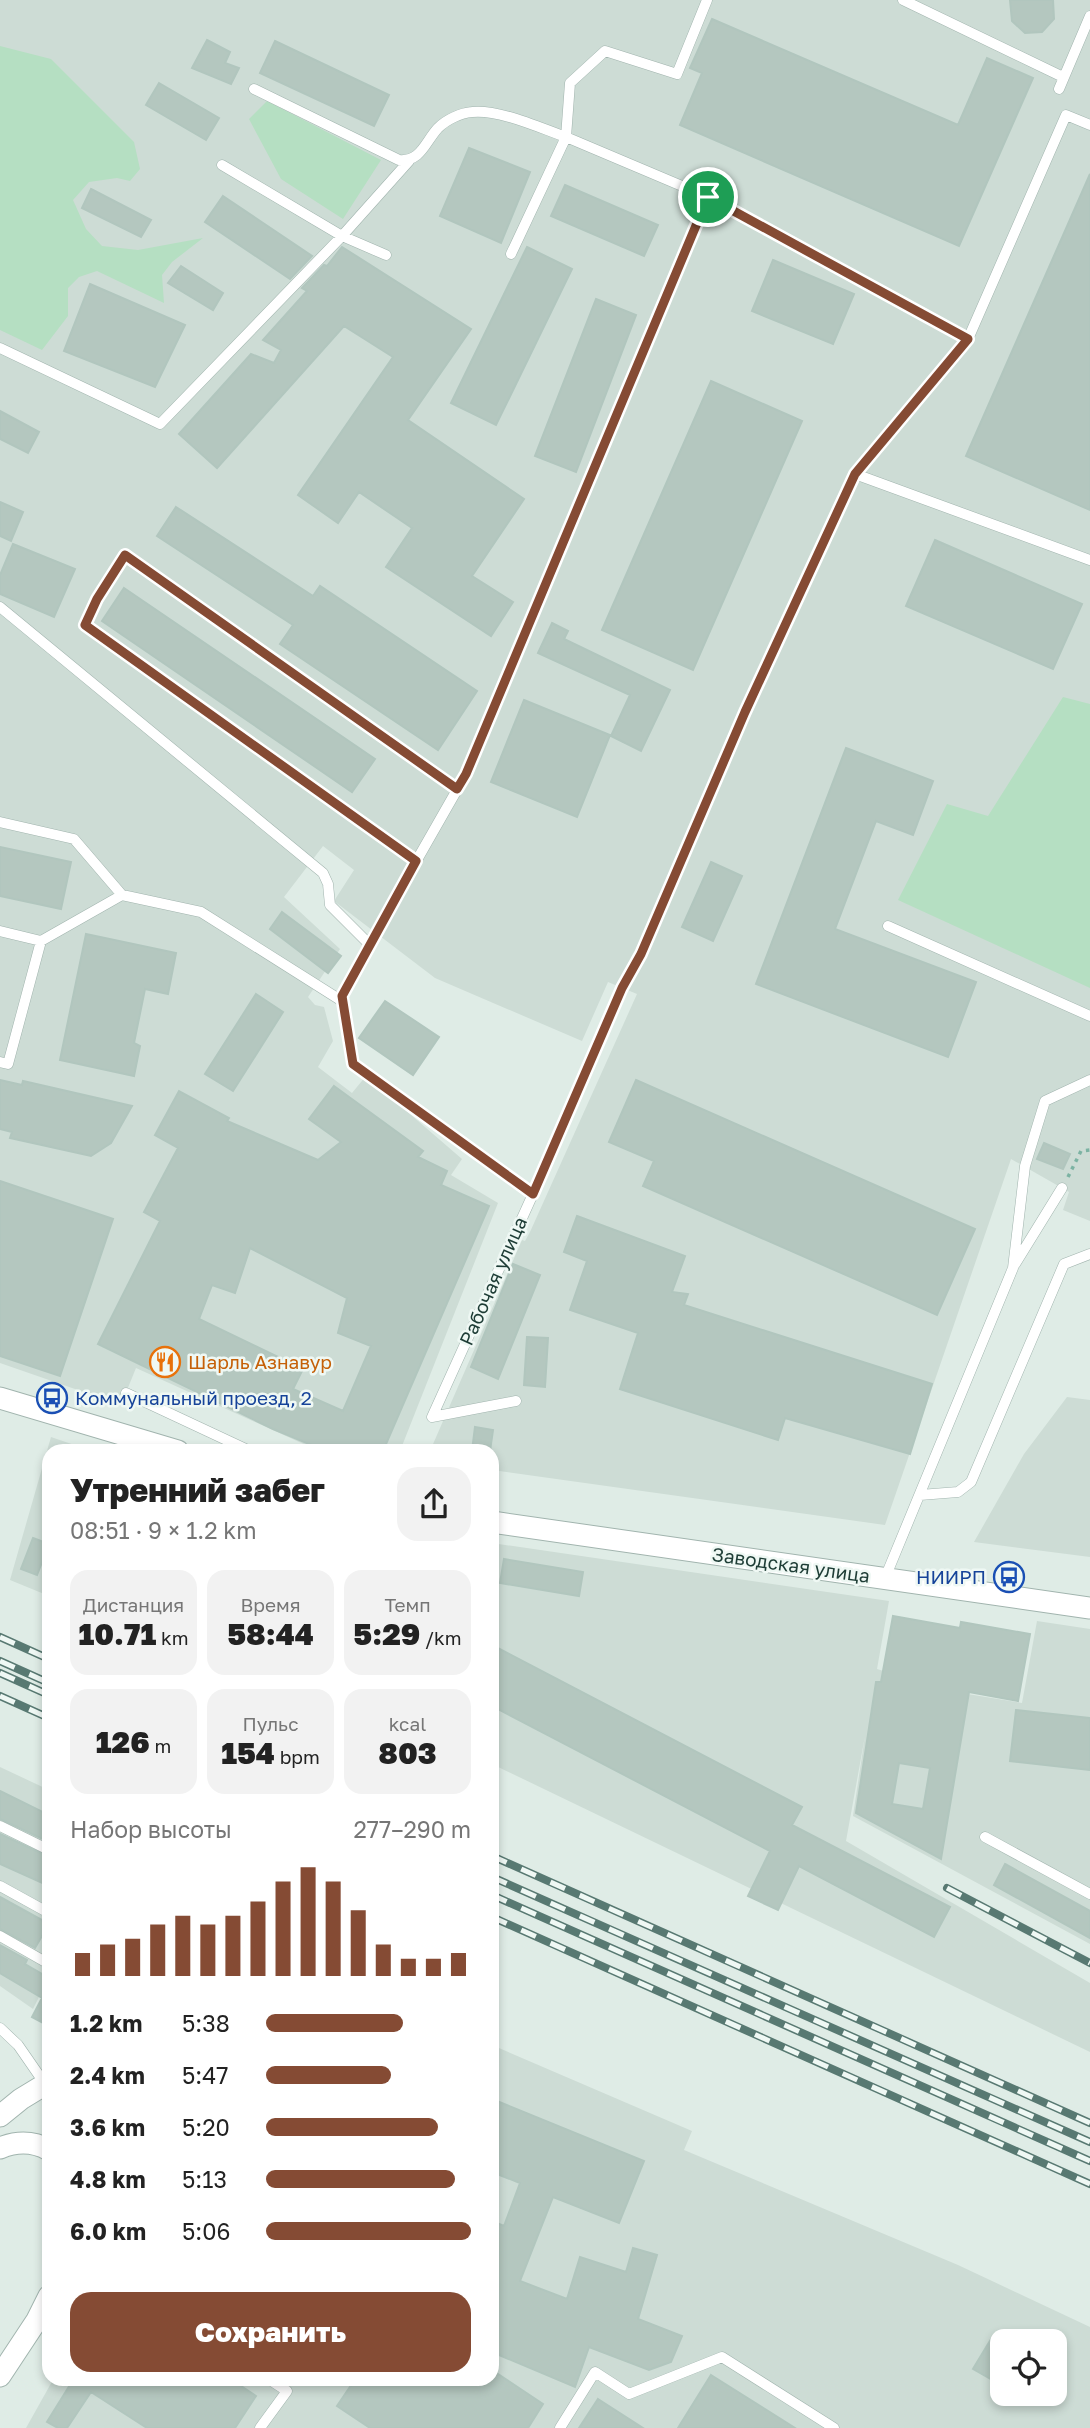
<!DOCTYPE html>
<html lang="ru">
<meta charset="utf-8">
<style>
:root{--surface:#fff;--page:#f2f2f2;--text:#222;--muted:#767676;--accent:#854b34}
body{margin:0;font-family:"Golos Text",sans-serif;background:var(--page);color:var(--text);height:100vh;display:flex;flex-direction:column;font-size:26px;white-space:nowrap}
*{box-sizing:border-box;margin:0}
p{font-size:23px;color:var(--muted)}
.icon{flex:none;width:38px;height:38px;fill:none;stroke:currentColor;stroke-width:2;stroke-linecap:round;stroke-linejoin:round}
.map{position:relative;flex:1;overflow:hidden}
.details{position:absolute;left:42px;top:1444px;width:457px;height:942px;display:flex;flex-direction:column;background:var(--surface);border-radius:21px;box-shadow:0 4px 10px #0003}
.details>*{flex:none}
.controls{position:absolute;left:990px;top:2329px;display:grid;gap:14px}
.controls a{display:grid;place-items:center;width:77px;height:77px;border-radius:14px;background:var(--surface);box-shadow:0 4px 10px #0003;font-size:35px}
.pin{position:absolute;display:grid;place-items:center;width:60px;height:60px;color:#fff;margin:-30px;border:4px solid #fff;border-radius:50%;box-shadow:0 2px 7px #0007}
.round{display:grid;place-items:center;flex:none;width:74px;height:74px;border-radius:21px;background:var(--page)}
.overview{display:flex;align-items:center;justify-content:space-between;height:119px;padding:0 28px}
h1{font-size:32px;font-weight:800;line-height:52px}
.metrics{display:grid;grid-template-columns:repeat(3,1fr);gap:10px;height:119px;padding:7px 28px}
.metrics div{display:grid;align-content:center;border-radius:18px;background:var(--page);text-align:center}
.metrics b{font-size:30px;font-weight:800}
.metrics small{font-size:19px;font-weight:400}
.metrics p{font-size:19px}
.chart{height:196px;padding:14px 28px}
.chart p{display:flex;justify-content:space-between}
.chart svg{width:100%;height:126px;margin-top:7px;stroke:var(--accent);stroke-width:6}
.action{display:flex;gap:14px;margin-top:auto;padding:14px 28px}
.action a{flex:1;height:80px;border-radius:21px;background:var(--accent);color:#fff;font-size:28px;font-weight:800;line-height:80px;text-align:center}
ul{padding:0 28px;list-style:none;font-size:23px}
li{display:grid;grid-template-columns:112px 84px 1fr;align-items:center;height:52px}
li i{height:18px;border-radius:9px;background:var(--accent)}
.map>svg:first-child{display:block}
.built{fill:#cddcd5;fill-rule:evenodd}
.green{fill:#b5dfc2}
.building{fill:#b4c7bf;stroke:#b1c6be;stroke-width:2;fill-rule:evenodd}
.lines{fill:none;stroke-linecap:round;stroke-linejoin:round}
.service-casing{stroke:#a1b4ae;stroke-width:11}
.tertiary-casing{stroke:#a1b4ae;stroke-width:23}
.path{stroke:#7cb3a3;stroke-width:3.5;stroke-dasharray:3.5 5;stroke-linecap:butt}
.service{stroke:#fff;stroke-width:10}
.tertiary{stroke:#fff;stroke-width:21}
.rail-casing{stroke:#587972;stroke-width:8}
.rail{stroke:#eff8f4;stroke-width:5;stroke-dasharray:16;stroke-linecap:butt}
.route-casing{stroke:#fff;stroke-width:14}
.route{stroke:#854b34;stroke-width:9}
.labels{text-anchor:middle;stroke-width:5;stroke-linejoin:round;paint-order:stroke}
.street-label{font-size:19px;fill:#1e3d36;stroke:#eff8f4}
.food-label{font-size:19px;fill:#c56008;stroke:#eff8f4;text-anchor:start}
.transit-label{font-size:19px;fill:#164399;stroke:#eff8f4;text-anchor:start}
</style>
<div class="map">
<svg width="1090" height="2428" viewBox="0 0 1090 2428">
<rect width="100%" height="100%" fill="#dfece6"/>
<path class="built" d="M0,0H1090V1221L1063,1210L1069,1192L1011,1159L885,1525L492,1470V1451H430L522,1240L525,1241L530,1232L637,994L608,982L582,1041L435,978L334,901L354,870L323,846L284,897L340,949L308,997L315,1005L324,1007L333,1041L318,1067L352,1093L366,1076L462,1159L451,1175L498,1203L400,1451H319L136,1368L121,1405L0,1363Z
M1067,1397L1090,1400V1557L974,1542L1024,1454Z
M51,1437L92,1451H49V1596L10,1580Z
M492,1543L889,1601L877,1669L949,1691L1022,1703L1037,1621L1090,1629V1944L853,1816L865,1736L846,1841L1090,1983V2052L492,1764Z
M0,1767L49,1790V1977L33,2009L0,1986Z
M492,2045L692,2131L684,2150L958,2265L1090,2327V2428H26L54,2378H492ZM1003,2342H1055V2394H1003Z"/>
<path class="green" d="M0,46L51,59L134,142L140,169L130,181L117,178L89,182L73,200L86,229L102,246L138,250L203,238L172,262L162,275L164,303L97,271L79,277L68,288V316L42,350L0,330Z
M267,101L381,160L343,219L281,179L249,119Z
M1063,697L1090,704V988L898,900L947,804L988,816Z"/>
<path class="building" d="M1010,0H1053L1054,19L1042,32L1025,33L1012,21Z
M712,19L958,125L987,58L1033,78L959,246L680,125L702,73L690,68Z
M207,40L230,52L225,63L239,68L231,84L192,68Z
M275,41L389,95L374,126L260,73Z
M159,83L219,118L206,140L146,105Z
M469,148L530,172L501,243L440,216Z
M1090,174V510L966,456Z
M565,185L658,225L644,256L551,216Z
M91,189L151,220L141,237L82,208Z
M223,196L312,256L290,279L205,222Z
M342,247L471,329L408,420L524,499L472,576L513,602L491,636L386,567L412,528L359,492L338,523L298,495L393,357L344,326L217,468L179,434L251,354L274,363L281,350L263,340L307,291L302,288L324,265L327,266Z
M527,247L572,269L496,425L451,403Z
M773,260L854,294L833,344L752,311Z
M181,266L223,293L213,310L168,283Z
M90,284L185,325L155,387L64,351Z
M596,299L636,315L576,472L535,456Z
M711,381L802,421L693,670L602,630Z
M0,411L39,432L28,453L0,439Z
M0,502L23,512L11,541L0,536Z
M176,507L313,596L320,586L477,691L438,750L280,644L293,625L157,536Z
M935,540L1082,604L1053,669L906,606Z
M13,544L75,569L54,617L0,594V575Z
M124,588L375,759L352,792L102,621Z
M552,623L568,631L564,639L670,690L641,751L611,736L630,695L538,653Z
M524,700L610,735L577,817L491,782Z
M846,748L933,781L913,835L876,821L835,929L976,982L948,1057L756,984Z
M0,847L71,862L61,909L0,896Z
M711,862L742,876L713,941L682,927Z
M282,912L341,956L328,973L270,929Z
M86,934L176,953L168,994L145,989L134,1043L140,1046L134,1076L60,1060Z
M256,994L283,1012L233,1091L205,1074Z
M385,1001L439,1037L413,1075L359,1038Z
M0,1080L22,1085L23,1081L132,1106L111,1143L91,1156L10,1138L12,1132L0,1129Z
M636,1080L975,1229L937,1315L643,1186L654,1161L609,1142Z
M334,1086L423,1151L418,1157L447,1171L441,1185L489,1206L383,1451H326L273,1429L98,1344L160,1221L144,1212L178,1148L155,1135L179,1091L229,1118L227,1121L318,1160L341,1142L309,1119ZM250,1248L347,1298L338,1333L371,1346L343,1411L293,1389L303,1369L199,1319L212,1285L235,1293Z
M1044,1143L1070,1154L1063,1169L1037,1159Z
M0,1181L113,1219L60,1376L0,1356Z
M577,1216L685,1256L672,1292L688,1294L684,1305L932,1384L910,1454L785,1418L778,1440L620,1389L638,1333L570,1310L587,1261L564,1252Z
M513,1264L540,1275L498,1379L471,1367Z
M527,1337L548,1338L545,1387L524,1385Z
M475,1427L493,1430L490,1451H472Z
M33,1538L49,1544L37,1575L21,1569Z
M504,1559L583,1572L579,1596L500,1583Z
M893,1616L960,1628L961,1622L1030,1634L1018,1701L969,1692L941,1859L856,1813L876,1682H881ZM899,1763L930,1768L923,1809L892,1804Z
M492,1645L802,1807L792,1825L950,1907L934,1937L799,1866L778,1910L748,1896L770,1851L492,1706Z
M1016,1710L1090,1718V1770L1010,1761Z
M0,1791L49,1815V1842L0,1819Z
M0,1834L49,1857V1886L0,1864Z
M1005,1864L1090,1911V1938L994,1885Z
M0,1897L49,1924L35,1948L0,1929Z
M0,1945L27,1960L25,1964L49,1978V2026L32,2017L42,1998L0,1973Z
M492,2099L644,2161L619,2223L553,2197L520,2281L567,2299L580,2257L626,2272L633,2248L657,2255L638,2319L682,2336L671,2362L649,2370L589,2347L575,2387L492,2352V2221L504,2226L520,2183L492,2172Z
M991,2339L1003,2346V2386L973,2369Z
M492,2370L543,2404L528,2428H370L337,2406L356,2378H492Z
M711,2375L795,2428H678Z
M71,2378H229L256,2396L235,2428H147L91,2392L67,2428H58L47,2422L73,2380Z
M598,2399L643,2428H579Z"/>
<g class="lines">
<g class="service-casing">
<path id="service" d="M903,0L1063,77
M254,89L399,160C421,162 425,142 438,128C446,120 460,113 472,112C499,109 540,128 566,137L570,83L605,51L677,74L707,0
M1059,89L1090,16
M1090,125L1066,115L968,339L855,474L1090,560
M222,165L342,236L409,161
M511,254L566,137L708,197L968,339
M0,348L160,424L342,236L386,255
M0,607L323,873L328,884L330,905L369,944L342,996L353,1064L533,1194
M0,822L74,839L122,895
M416,861L85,625L97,599L125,555L457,789
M888,926L1090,1016
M0,931L41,941
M369,944L466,774L708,197
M0,1062L8,1064L41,941L122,895L201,912L342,1001
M1015,1264L1062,1188
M126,1393L250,1451
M432,1417L533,1194L623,988L641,954L745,712L855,474
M432,1417L516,1401
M920,1495L958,1492L971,1482L1064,1264L1090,1254
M885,1578L1013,1268L1025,1166L1045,1101L1090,1080
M0,1826L49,1850
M985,1837L1090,1894
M0,1886L49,1913
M0,1936L49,1964
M0,2028L18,2045L45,2084
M260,2428L287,2391L267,2378
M560,2428L595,2372L629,2394L722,2357L834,2428"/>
</g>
<g class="tertiary-casing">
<path id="tertiary" d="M0,1398L178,1451
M492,1522L1090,1608
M0,2116L21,2099L49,2082
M0,2148C17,2141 33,2141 49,2150
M0,2376L37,2320L49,2296"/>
</g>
<path class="path" d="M1068,1177L1081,1151L1090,1150"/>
<use href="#service" class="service"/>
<use href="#tertiary" class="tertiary"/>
<g class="rail-casing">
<path id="rail" d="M0,1637L49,1659
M0,1661L49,1683
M0,1673L49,1695
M0,1696L49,1718
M492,1856L1090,2123
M492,1877L1090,2142
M947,1888L1090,1963
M492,1895L1090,2161
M492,1917L1090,2184"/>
</g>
<use href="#rail" class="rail"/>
</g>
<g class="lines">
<g class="route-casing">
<path id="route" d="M708,197L968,339L855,474L745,712L641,954L622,988L533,1194L353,1064L342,996L416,861L85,625L97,599L125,555L457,789L466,774Z"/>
</g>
<use href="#route" class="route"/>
</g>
<defs>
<g id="restaurant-ring" transform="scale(1.575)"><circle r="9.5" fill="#eff8f4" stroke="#e8710a" stroke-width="1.5"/><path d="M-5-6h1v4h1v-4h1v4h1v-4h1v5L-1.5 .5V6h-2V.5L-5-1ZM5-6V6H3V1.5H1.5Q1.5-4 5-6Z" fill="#e8710a"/></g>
<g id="bus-ring" transform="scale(1.575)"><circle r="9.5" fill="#eff8f4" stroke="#1a4fb4" stroke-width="1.5"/><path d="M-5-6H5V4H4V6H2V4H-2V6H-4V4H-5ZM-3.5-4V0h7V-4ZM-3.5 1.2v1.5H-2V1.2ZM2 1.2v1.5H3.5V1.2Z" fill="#1a4fb4"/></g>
</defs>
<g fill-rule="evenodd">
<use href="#restaurant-ring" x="165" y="1362"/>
<use href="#bus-ring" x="52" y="1398"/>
<use href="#bus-ring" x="1009" y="1577"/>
</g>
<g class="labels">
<g class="street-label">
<text transform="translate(493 1281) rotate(-66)" y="7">Рабочая улица</text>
<text transform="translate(791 1565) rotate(8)" y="7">Заводская улица</text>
</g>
<g class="food-label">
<text x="188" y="1369">Шарль Азнавур</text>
</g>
<g class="transit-label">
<text x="75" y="1405">Коммунальный проезд, 2</text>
<text x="986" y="1584" text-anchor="end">НИИРП</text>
</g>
</g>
</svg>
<div class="controls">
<a><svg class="icon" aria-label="locate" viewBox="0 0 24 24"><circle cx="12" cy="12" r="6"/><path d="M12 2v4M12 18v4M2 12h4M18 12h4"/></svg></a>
</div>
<div class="pin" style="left:708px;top:197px;background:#1e9e55"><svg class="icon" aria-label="arrive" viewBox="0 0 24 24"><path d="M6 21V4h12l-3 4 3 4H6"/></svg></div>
<section class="details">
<div class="overview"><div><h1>Утренний забег</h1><p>08:51 · 9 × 1.2 km</p></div><a class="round"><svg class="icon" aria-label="share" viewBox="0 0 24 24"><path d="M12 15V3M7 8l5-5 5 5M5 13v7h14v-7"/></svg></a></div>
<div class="metrics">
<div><p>Дистанция</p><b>10.71<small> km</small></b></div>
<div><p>Время</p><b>58:44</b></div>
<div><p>Темп</p><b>5:29<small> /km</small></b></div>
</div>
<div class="metrics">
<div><b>126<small> m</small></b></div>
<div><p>Пульс</p><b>154<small> bpm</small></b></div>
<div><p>kcal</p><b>803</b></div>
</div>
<div class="chart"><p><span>Набор высоты</span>277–290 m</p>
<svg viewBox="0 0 160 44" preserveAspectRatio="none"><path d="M5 44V36M15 44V33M25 44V31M35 44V26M45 44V23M55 44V26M65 44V23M75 44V18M85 44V11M95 44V6M105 44V11M115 44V21M125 44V33M135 44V38M145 44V38M155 44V36"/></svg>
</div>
<ul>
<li><b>1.2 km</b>5:38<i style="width:67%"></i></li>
<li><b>2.4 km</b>5:47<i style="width:61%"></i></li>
<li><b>3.6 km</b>5:20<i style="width:84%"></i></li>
<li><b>4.8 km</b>5:13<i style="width:92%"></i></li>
<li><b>6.0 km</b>5:06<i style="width:100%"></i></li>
</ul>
<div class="action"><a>Сохранить</a></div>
</section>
</div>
